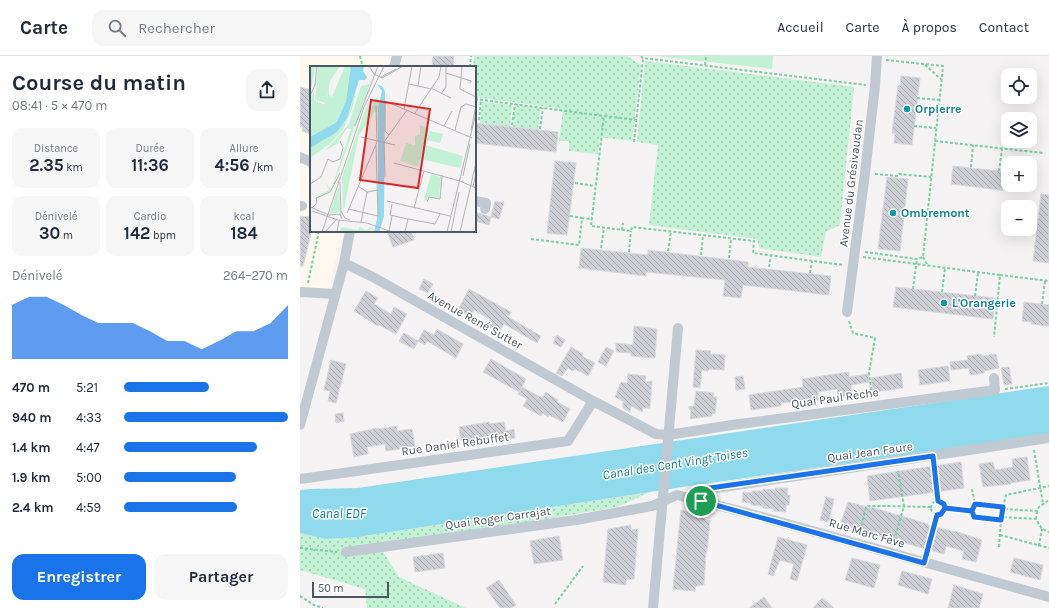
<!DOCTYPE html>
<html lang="fr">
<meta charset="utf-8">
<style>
:root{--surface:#fff;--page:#f6f6f7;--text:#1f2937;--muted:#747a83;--line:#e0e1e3;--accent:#1a73e8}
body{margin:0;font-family:Karla,sans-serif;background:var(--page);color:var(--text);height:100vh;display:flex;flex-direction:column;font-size:15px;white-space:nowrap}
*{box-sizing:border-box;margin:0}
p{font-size:13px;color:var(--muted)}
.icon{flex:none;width:22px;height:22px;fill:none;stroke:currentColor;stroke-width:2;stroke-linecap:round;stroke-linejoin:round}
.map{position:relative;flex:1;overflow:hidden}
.sheet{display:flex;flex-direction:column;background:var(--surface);width:300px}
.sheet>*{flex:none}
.fabs{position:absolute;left:701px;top:12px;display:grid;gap:8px}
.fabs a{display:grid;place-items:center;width:36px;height:36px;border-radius:8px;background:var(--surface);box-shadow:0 4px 16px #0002;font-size:20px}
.scale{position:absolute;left:12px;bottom:10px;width:77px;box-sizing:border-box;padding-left:4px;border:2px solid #4a5661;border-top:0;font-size:11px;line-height:14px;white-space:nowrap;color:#4a5661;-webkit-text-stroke:3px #fff;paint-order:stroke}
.pin{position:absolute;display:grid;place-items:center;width:34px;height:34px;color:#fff;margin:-17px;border:2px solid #fff;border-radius:50%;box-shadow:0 1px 4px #0007}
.round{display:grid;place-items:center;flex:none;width:42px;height:42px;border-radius:12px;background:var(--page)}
.head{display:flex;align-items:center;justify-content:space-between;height:68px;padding:0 12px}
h1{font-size:22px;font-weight:700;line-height:30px}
.stats{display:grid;grid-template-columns:repeat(3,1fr);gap:6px;height:68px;padding:4px 12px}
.stats div{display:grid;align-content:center;border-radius:10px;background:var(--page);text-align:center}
.stats b{font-size:17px;font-weight:700}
.stats small{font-size:11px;font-weight:400}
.stats p{font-size:11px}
.chart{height:112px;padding:8px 12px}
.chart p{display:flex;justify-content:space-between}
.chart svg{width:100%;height:72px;margin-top:4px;fill:var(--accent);opacity:.7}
.action{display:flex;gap:8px;margin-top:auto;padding:8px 12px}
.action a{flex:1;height:46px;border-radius:12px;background:var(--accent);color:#fff;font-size:16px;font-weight:700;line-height:46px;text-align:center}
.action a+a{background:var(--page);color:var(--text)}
ul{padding:0 12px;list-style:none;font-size:13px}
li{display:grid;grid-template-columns:64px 48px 1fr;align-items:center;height:30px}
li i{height:10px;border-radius:5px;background:var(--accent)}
header{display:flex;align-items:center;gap:24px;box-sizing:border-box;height:56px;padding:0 20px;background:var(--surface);border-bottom:1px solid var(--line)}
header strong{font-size:19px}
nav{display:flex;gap:22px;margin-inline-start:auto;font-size:14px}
.search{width:280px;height:36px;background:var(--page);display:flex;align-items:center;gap:10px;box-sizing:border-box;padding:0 14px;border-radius:12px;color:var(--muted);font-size:15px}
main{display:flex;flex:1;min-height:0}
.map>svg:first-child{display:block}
.commercial{fill:#fdf9ef}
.grass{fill:url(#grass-dots)}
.park{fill:#c3f1d5}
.water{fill:#90daee}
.building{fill:url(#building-back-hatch);stroke:#d7d9de}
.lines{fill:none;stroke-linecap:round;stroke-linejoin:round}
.path{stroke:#7ad0a6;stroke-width:2;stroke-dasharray:3 2;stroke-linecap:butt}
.minor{stroke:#c1cad2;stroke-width:10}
.route-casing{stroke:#fff;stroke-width:8}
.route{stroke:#1a73e8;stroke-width:5}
.culture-dot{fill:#0f9aa8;stroke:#fff;stroke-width:1.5}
.labels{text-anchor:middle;stroke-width:3;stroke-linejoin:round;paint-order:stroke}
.culture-label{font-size:12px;font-weight:bold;fill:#0d838f;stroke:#fff;text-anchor:start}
.street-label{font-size:12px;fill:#4a5661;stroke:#fff}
.water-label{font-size:13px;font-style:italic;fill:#0c7c9b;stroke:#fff}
.inset-road{fill:none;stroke:#b1b4b9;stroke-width:1}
.view{fill:#d62828;fill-opacity:0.15;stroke:#d62828;stroke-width:2}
.inset-edge{fill:none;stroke:#4a5661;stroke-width:2}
</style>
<header>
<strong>Carte</strong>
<div class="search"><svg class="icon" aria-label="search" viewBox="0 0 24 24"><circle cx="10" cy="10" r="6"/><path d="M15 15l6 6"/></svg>Rechercher</div>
<nav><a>Accueil</a><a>Carte</a><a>À propos</a><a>Contact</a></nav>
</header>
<main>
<section class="sheet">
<div class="head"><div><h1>Course du matin</h1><p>08:41 · 5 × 470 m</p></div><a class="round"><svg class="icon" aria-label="share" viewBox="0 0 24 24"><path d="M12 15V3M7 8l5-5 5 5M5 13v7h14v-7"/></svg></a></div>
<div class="stats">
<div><p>Distance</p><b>2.35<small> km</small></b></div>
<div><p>Durée</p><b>11:36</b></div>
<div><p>Allure</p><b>4:56<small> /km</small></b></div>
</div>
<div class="stats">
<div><p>Dénivelé</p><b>30<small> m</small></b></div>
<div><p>Cardio</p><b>142<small> bpm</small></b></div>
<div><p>kcal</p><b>184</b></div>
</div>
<div class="chart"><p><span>Dénivelé</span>264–270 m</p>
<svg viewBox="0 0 160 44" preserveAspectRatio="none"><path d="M0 44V11L10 6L20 6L30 11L40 17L50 22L60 22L70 22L80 27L90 33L100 33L110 38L120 33L130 27L140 27L150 22L160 11V44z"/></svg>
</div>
<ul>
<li><b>470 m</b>5:21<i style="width:52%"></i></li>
<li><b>940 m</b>4:33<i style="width:100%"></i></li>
<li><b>1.4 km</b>4:47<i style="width:81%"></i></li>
<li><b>1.9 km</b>5:00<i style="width:68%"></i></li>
<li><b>2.4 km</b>4:59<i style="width:69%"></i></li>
</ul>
<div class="action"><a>Enregistrer</a><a>Partager</a></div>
</section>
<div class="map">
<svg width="749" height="552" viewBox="0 0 749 552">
<defs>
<pattern id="grass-dots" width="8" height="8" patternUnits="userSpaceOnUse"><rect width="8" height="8" fill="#c3f1d5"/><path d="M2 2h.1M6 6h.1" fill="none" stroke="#a0c6b0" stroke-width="1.8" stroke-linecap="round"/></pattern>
<pattern id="building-back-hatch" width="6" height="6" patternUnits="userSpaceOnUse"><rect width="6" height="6" fill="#cdcfd5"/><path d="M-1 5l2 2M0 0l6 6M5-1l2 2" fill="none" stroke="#a8abb0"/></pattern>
</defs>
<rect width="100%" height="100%" fill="#f5f3f3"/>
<path class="commercial" d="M0,0H93L89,11H11V175H44L28,233L0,231Z"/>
<path class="grass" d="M174,0H327L341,9L332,85L300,81L298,98L269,95V85H259L263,53L175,41V11H173Z
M345,5L554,31L540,169L526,176L521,201L459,192L457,183L349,169L358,89L337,86Z
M182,46L212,49L210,71L180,67Z
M215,49L240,52L238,74L213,71Z
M351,436L317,451L80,491L99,521L166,552H67L65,533L0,514V477L26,483L58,481Z"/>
<path class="park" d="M355,0H473L472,13Z"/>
<path class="water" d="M749,330V378L376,432L58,481L26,483L0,477V434L10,433L58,432Z"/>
<path class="building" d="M133,0H154L153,11H132Z
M601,20L620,22L612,89L594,87L595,77H592L598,30H600Z
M0,31L11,34V78L2,75L3,71H0Z
M175,67L258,76L256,96L175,87Z
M255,105L276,107L267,179L247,177Z
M653,110L708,116V135L651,128Z
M587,121L608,123L600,195L578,193Z
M741,138L749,139V207L733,205Z
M195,145L204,147L199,163L191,161Z
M175,156L191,161L189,169L175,165Z
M0,160L11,161V178L3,210H0Z
M88,175H111L114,184L93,191L88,178Z
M281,192L348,199V194L448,206V211L531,220L529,239L443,229L441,242L423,240L425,224L346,216V220L279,212Z
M124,223L133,228L128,237L119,233Z
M596,231L695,242L693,263L593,251Z
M169,233L211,256L208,261L241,280L237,287L204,268L199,276L187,269L190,263L174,254L170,261L158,254Z
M66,235L78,242L74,248L91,258L94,251L107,258L96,278L79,269L78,270L54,255Z
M724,246L749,249V270L731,268L732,266L722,265Z
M334,270L357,273L355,302L331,300V297L316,296V287L333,289Z
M137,273L163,288L156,302L127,285L125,289L118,285L124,274L134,279Z
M104,277L118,285L114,293L99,285Z
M257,279L265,284L261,291L253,287Z
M271,291L283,298L282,300L295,307L288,320L275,313L273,315L268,312L262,320L256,317Z
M306,291L314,295L306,310L298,306Z
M396,294L411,295L410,298L425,299L424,314L409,313L408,315L402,314L400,332L393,331Z
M681,298L682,300L696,298L699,312L684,315V317L670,319L669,312L651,314L650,306L668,304L667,300Z
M191,303L226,323L219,336L183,316Z
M31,304L46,308L36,347L28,345L30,335L24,334Z
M648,310L650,325L620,329L618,314Z
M709,311L712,328L704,329L701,312Z
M549,316V321L568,318L569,326L551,329L552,339L538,341L537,333L518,336L519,344L481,347V350L451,354L449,339L503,331L502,323Z
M601,317L603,332L573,336L571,322Z
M328,318L346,320L345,326L352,325L350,352H343L342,356L331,350L330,356L323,352V345L315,341L321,326L327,327Z
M443,320L445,333L436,334L435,321Z
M222,331L242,342L246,336L258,344L257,346L270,353L263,366L249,359L248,361L243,357L241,360L223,350L227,343L218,338Z
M396,335L414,337L413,341H417L415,357L412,358V360L390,363L391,355L388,351L394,350Z
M43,357L44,365L36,367L35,358Z
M189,366V368L204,366L206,375L214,373L215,382L207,383L206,378L161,385L159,371Z
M97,370V375L112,373L115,391L99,390L100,393L86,395L85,388L67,391L68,398L54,401L50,378L78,372V373Z
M727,401L730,424L711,427V428L683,431L679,408L693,406L695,414L713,411L712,403Z
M661,406L664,432L570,445L567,420Z
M475,432H488L487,439H490L489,449H486V456L474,455V453L463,452V450L451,449V447L442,446L443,436L452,437V435H463V433L475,434Z
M526,441L534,443L529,466L520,464Z
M548,446L571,452V451L628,468V469L655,476V475L682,484L676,506L662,503L664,495L646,490L644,498L540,469Z
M381,454L403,459L406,465L410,464L407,496H406L404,529L396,530L395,535L373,533Z
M331,469V474L338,473L334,523L326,524V529L303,526L308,473Z
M259,480L263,504L234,508L230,485Z
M478,481L507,489L497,525L490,523L494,508L480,504L473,520L468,518Z
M143,497L145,512L115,516L113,501Z
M552,502L580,509L574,532L545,524Z
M714,502L743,509L740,524L710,516Z
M602,515L632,523L628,538L598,529Z
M199,524L216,549L211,552H200L186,532Z
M654,529L683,538L679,552H648Z
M464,541L472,552H449Z
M522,542L534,552H513Z"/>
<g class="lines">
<path class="path" d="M60,0L63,11
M341,0L343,2L566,29
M405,9L406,0
M625,9L642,24
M170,11L171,0
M617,42L640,44
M175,43L304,60
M179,64L181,44
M337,64L304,60L291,170L331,175L332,171L454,185L453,197L543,209
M212,69L215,48
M614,70L636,72
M240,73L243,52
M635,85L743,97
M334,86L343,2
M671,111L673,89
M699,115L702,93
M575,118L598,120L599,118L631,121
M275,127L295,130
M270,160L282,162
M322,174L323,167
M231,183L279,189L282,162L291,163
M301,192L304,172
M368,195L371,175
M329,196L331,175
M565,196L617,203L623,201L643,10L586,4
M401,199L403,179
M563,201L700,219L694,281
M623,201L628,210
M429,202L431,183
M469,211L471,199
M510,217L512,205
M700,219L749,225
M8,227L19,175
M613,233L617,203
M642,236L645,212
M675,240L678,217
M742,248L745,225
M549,265L553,277L575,282L569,317L572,341
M705,333L749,327
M734,394L743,448
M634,408L638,445
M672,433L675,448
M631 452a7 7 0 1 1 14 0a7 7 0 1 1-14 0Z
M703,451L706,439L749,430
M645,452L671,455L674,461L701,464L702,461L736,463L742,473L749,476
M671,455L675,448L703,451V453L737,455L739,451L749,444
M702,461L703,453
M736,463L737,455
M560,479L565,454L568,450H587L631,451
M700,479L749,492
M593,489L604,450L598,415
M739,490L742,473
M699,491L701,464
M0,492L37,496
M627,496L637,459
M0,540L14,549L23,552
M255,548L283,510"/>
<path class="minor" d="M94,11L97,0
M0,101L11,106
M175,145L186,147L185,153
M0,150H2
M44,207L73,221L293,345L356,378L368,379L432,369L695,334L694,322
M0,236L35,238
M547,256L565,117L575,30L577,0
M0,369L44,207L50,175
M0,423L268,385L293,345
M401,445L404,437L410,433L749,382
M46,496L276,464L352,450L377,439L455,459L749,541
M353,552L378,272"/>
</g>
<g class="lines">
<g class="route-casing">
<path id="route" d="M401,445L624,507L637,459L641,458L645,452L672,455L674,461L701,464L703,451L675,448L672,455L645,452L644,448L638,445L633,400L410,432L404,437L401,445"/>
</g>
<use href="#route" class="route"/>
</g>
<g class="culture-dot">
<circle cx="607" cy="53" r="4"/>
<circle cx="593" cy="157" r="4"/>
<circle cx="644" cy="247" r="4"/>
</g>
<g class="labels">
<g class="culture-label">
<text x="615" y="57">Orpierre</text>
<text x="601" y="161">Ombremont</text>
<text x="652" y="251">L'Orangerie</text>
</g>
<g class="street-label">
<text transform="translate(551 127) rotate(-83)" y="4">Avenue du Grésivaudan</text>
<text transform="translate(175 264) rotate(29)" y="4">Avenue René Sutter</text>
<text transform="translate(535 342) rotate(-8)" y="4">Quai Paul Rèche</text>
<text transform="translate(155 388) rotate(-8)" y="4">Rue Daniel Rebuffet</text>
<text transform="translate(570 396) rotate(-8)" y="4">Quai Jean Faure</text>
<text transform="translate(198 462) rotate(-8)" y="4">Quai Roger Carrajat</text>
<text transform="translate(567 477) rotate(16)" y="4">Rue Marc Fève</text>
</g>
<g class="water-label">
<text transform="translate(375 407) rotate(-9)" y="5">Canal des Cent Vingt Toises</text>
<text x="39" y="462">Canal EDF</text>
</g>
</g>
<g transform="translate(10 10)">
<rect width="166" height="166" fill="#f5f3f3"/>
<path d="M0,0H6L0,27ZM60,18L23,121L19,126L6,131L5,129L7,130L19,124L14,113L20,123L22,121L41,63L37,62L27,78L16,84L39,58L51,20ZM47,22L42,43L33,63L21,77L0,92V82L37,52ZM4,26V34L14,39L12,49L0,65V32ZM66,32L70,34L68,73L66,44L49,69L33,147L32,111L58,36L59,41H62ZM110,59L119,62L113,79L119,80L127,96L111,93L113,85L108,101L90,95L96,77L105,79V70L110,69ZM120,65L133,68L130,77L117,74ZM29,122L30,146L19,148L28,122Z" fill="#c3f1d5"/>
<path d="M35,0H41L40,15L36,35L27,56L0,71V63L7,56L0,57L8,51L12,39L16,37L19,20V29L22,31Z" fill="#c3f1d5"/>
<path d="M8,0H30L20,15L16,37L5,34ZM115,79L153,90L150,102L111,93ZM121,108L131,111L129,132L119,130L116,135L114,134ZM32,161L48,164L50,161L56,164L61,161L65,164L29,166Z" fill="#c3f1d5"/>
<path d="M41,0H54L53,5L57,11L55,14H49L37,52L27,66L0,82V71L27,56L36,35ZM67,18L73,21L75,26L74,150L69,166H64L68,148V42L72,25Z" fill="#90daee"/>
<path class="inset-road" d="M59,0L64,8L72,12L93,0M152,0L150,23L166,31M136,7L161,15L160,17M71,11L86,3M99,18L108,20L111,0M108,20L121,23M121,22L141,32M131,28L136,21V0M0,30L5,19L7,0M94,43L102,0M105,47L129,11L131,0M45,60L68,0M134,60L142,45M145,64L151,41L156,38L166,41M161,64L166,40M79,69L75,65V35L162,72M51,71L85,79M74,76L97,44M74,76L75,111M84,97L150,115M153,110L160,78M150,115L166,122M30,116L31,149M0,118L11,111L18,93L23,96L30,93L33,82L30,75M48,120L57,126L68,124M163,120L166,108M6,132L20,126L30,107M77,135L140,150M117,136L119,131L130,133L132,109M82,138L80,149L98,153L125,158L130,148M0,141L19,149L30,148L32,153M2,142L7,137L6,132M104,142L114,105M38,143L68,150L66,79M2,145L28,154L57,157L82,166M31,145L35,152L40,154M37,147L67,76L66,40M51,156L57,126M79,165L82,150M12,166L54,41L74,0M15,166L27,153M27,166L29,154M95,166L98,153M137,166L166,47M141,166L149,126M150,166L166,97"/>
<path class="view" d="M61,34L120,43L108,122L50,114Z"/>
<rect width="166" height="166" class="inset-edge"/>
</g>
</svg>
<div class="fabs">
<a><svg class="icon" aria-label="locate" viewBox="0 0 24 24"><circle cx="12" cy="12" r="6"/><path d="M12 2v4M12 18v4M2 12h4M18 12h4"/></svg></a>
<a><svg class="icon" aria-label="layers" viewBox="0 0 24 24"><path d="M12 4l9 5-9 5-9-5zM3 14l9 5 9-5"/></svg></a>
<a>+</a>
<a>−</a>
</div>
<div class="scale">50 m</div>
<div class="pin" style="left:401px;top:445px;background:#1e9e55"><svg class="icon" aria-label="arrive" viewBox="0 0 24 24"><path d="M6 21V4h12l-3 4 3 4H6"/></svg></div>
</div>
</main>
